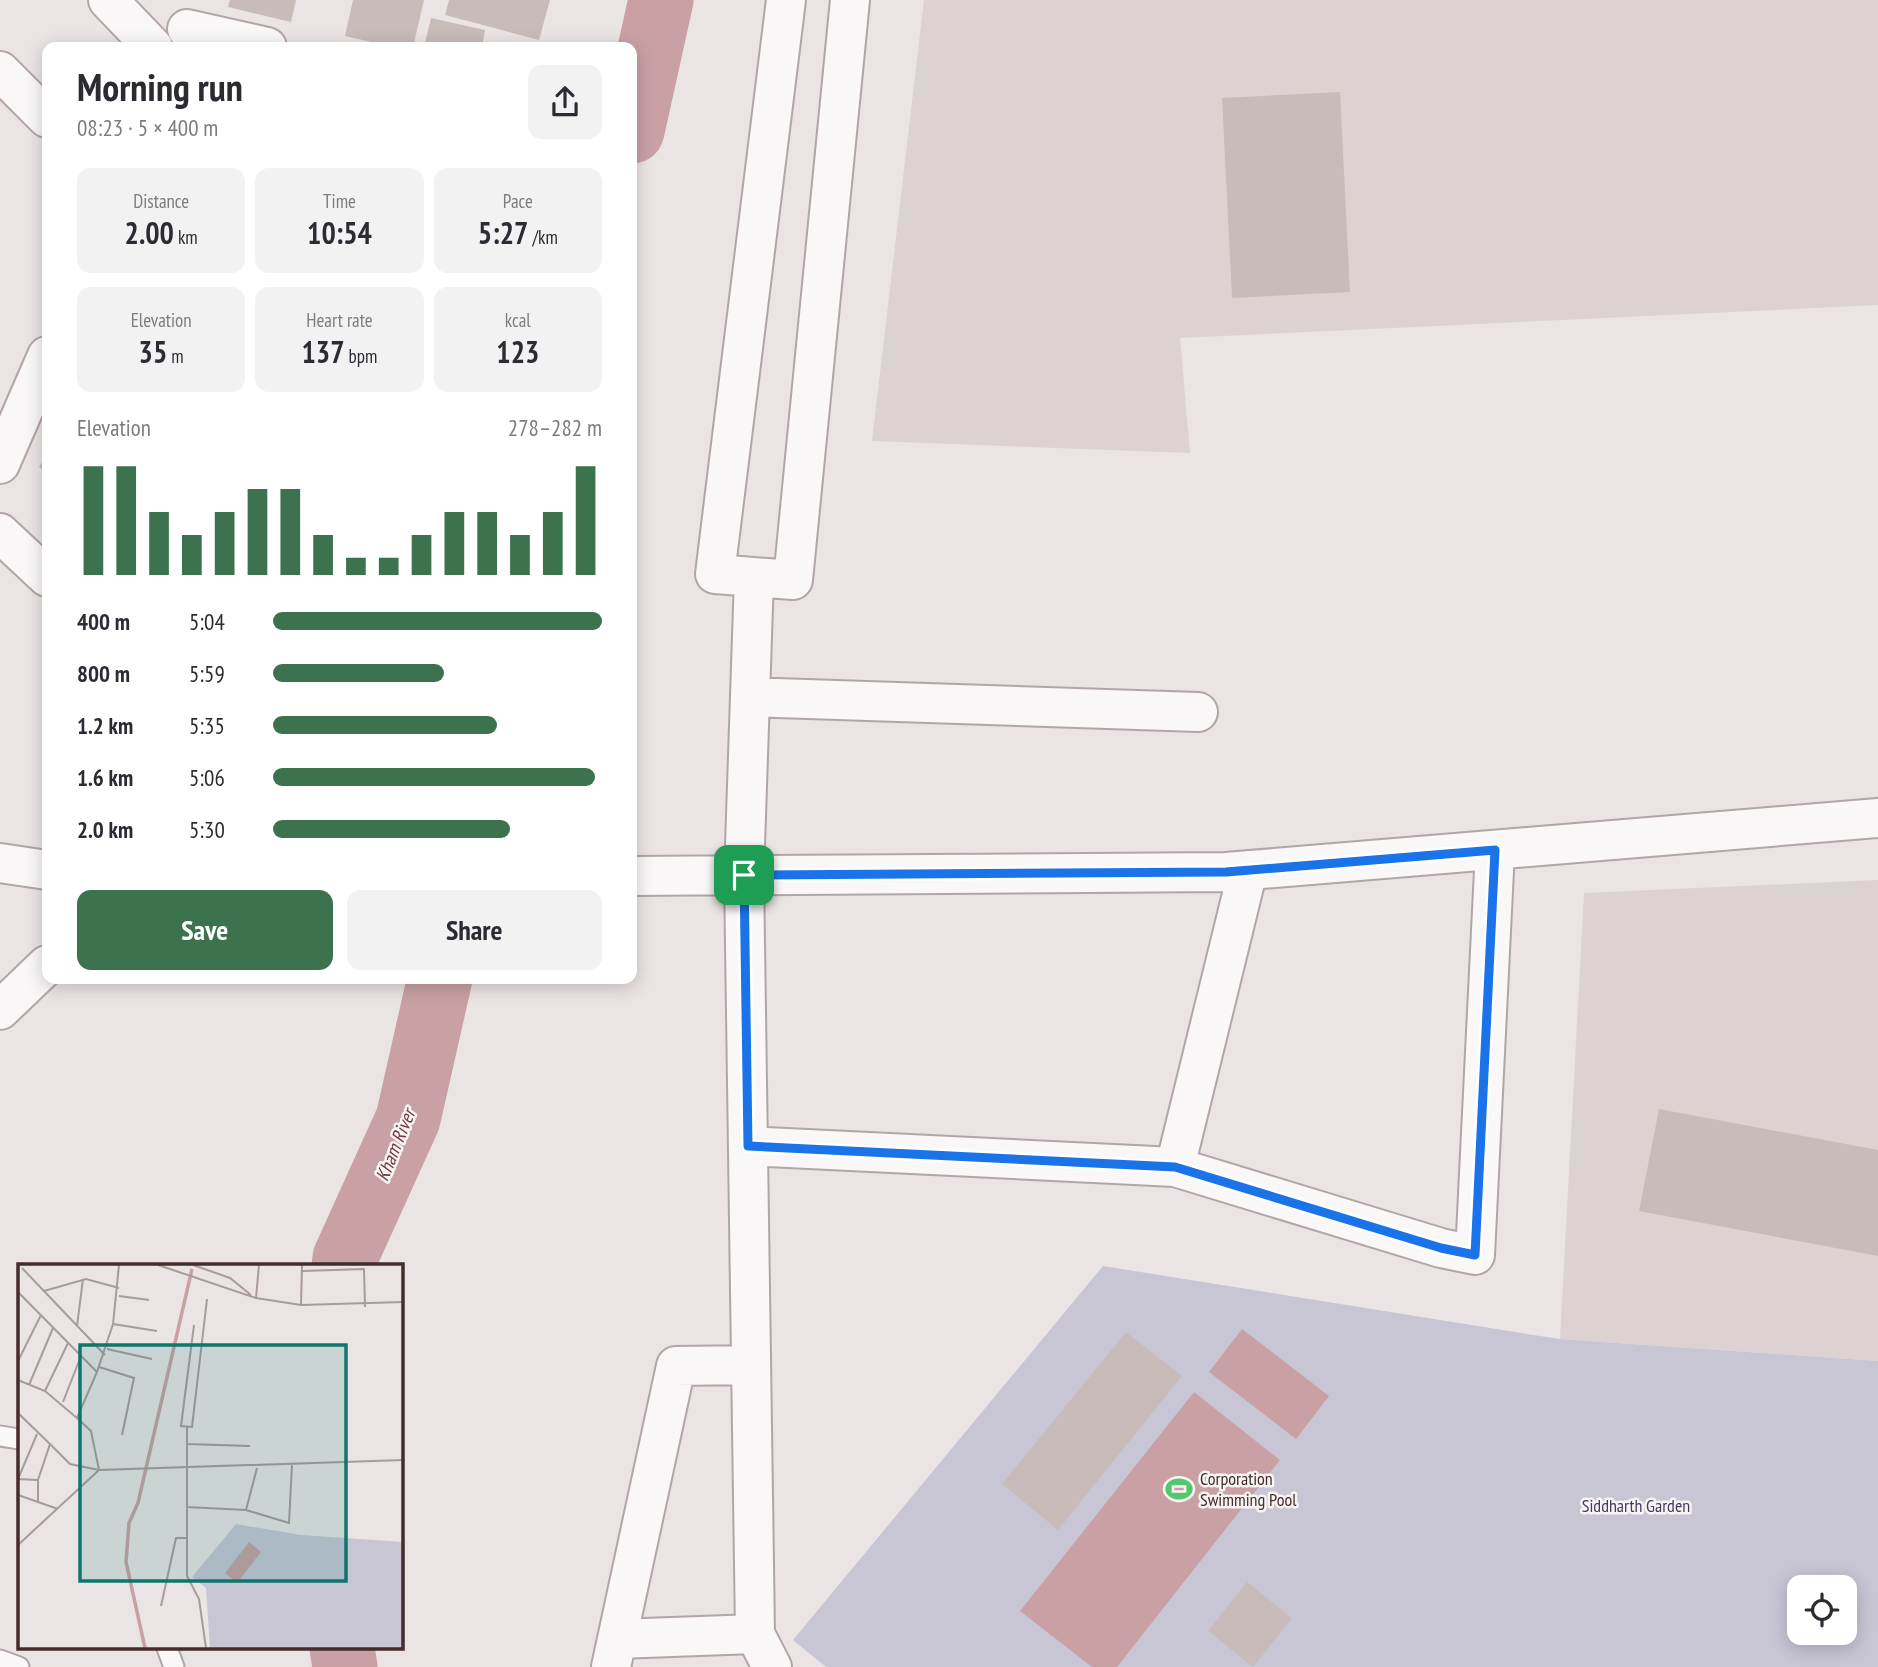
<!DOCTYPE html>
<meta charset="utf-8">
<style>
:root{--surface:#fff;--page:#f2f2f3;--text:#2b2b33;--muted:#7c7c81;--accent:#3c724d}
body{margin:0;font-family:"PT Sans Narrow",sans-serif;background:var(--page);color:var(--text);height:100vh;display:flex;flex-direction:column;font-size:26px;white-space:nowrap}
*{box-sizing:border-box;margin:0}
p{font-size:23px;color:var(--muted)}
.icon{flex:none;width:38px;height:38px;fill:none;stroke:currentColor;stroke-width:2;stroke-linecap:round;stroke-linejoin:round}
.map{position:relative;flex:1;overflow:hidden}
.drawer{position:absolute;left:42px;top:42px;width:595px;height:942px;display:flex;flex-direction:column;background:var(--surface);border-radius:14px;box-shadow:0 4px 18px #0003}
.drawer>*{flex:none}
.tools{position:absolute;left:1787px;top:1575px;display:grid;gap:14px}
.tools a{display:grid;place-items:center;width:70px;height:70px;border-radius:14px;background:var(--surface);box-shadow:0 4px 18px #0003;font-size:35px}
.pin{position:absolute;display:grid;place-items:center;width:60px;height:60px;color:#fff;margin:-30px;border-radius:14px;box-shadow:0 4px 10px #0006}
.round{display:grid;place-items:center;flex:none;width:74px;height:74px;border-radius:14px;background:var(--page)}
.headline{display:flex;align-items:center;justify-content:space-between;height:119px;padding:0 35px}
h1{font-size:38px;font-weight:700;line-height:52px}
.figures{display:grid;grid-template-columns:repeat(3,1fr);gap:10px;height:119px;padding:7px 35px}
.figures div{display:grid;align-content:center;border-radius:14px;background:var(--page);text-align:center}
.figures b{font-size:30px;font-weight:700}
.figures small{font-size:19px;font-weight:400}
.figures p{font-size:19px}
.chart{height:196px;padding:14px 35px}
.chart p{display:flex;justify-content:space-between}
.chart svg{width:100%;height:126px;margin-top:7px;stroke:var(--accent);stroke-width:6}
.cta{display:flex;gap:14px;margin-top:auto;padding:14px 35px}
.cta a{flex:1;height:80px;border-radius:14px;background:var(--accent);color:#fff;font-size:28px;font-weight:700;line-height:80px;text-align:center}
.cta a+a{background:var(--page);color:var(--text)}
ul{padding:0 35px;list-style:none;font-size:23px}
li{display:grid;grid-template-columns:112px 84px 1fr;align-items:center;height:52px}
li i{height:18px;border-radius:9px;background:var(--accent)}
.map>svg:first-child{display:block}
.built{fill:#ddd2d2}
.green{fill:#c8c6d5;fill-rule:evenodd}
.water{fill:#c9a1a5}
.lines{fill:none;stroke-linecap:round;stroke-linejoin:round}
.river{stroke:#c9a1a5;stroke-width:65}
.building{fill:#c8bcbb}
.service-casing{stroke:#b2a6a5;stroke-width:23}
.minor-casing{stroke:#b2a6a5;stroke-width:42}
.service{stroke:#f9f7f7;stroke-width:19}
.minor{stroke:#f9f7f7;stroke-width:38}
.route-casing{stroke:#fff;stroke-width:14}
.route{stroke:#1a73e8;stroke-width:9}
.labels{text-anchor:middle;stroke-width:5;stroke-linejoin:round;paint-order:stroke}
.poi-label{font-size:18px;fill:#432d2c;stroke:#f8f4f4;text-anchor:start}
.park-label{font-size:18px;fill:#413a5e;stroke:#f8f4f4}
.water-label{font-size:19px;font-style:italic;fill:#75383c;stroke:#f8f4f4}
.inset-river{fill:none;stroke:#c9a1a5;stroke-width:3.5}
.inset-road{fill:none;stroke:#a89b9a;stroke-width:2}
.view{fill:#0f766e;fill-opacity:0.15;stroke:#0f766e;stroke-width:3.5}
.inset-edge{fill:none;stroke:#432d2c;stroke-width:3.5}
</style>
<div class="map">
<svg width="1878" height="1667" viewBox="0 0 1878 1667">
<rect width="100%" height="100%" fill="#ebe4e4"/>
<path class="built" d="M924,0H1878V305L1180,338L1190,453L872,441Z
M1878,880V1361L1560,1339L1584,893Z"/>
<path class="green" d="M1103,1266L1559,1339L1878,1361V1667H826L793,1640ZM1799,1587H1844V1633H1799Z"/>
<path class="water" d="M1242,1329L1329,1396L1296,1439L1209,1372Z
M1194,1392L1280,1460L1117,1667H1092L1020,1611Z"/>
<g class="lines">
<path class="river" d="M632,131L661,0
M344,1266L345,1258L408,1119L440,978
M342,1648L345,1667"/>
</g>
<path class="building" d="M230,0H296L291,22L228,7Z
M353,0H424L413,47H393L345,36Z
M449,0H550L539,40L445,15Z
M431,18L485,30L482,47H447L425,43Z
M1340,92L1350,292L1232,298L1222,98Z
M47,454V472L39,467Z
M1659,1109L1878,1150V1256L1639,1211Z
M1126,1332L1182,1376L1058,1530L1002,1484Z
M1247,1582L1292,1618L1253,1667L1208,1631Z"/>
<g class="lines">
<g class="service-casing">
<path id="service" d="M0,1436L19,1439
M167,1648L174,1667
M0,1660L19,1667"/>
</g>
<g class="minor-casing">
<path id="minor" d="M108,0L153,47
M786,0L715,574L793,580L850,0
M187,29L267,47
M0,71L47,118
M0,464L47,356
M0,533L47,577
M754,577L744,875L755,1634L772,1667
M750,697L1198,712
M0,863L47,870
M632,876L1226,872L1878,818
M0,1010L47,965
M748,1146L1175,1167L1248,870
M1175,1167L1441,1248L1475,1255L1495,850
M617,1639L755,1634
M611,1667L676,1366L751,1365"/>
</g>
<use href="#service" class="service"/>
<use href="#minor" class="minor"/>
</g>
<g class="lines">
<g class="route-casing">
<path id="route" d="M1495,850L1475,1255L1441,1248L1175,1167L748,1146L744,875L1226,872Z"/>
</g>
<use href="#route" class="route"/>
</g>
<defs>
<g id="stadium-bare" transform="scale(2.1)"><path d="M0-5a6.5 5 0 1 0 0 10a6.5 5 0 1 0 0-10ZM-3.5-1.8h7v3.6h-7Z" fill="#51c86d" stroke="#f8f4f4" stroke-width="2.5" paint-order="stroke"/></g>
</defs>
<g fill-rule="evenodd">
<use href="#stadium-bare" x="1179" y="1489"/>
</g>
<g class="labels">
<g class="poi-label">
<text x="1200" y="1485">Corporation<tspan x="1200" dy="21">Swimming Pool</tspan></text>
</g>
<g class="park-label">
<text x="1636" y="1512">Siddharth Garden</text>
</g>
<g class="water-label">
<text transform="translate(395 1145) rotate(-68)" y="7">Kham River</text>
</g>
</g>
<g transform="translate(18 1264)">
<rect width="385" height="385" fill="#ebe4e4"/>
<path d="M218,260L283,271L385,278V384H192L188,324L174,313Z" fill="#c8c6d5"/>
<path d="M231,278L243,288L219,319L207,309Z" fill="#c9a1a5"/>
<path class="inset-river" d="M127,384L108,298L111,259L120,239L174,5"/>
<path class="inset-road" d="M140,1L238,34L283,41L385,38M175,1L212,14L233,31M4,4L87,91M284,7L346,5L347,43M26,27L68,15L101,24M0,28L79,108L59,154L73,167L81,206M101,32L131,36M238,34L241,1M283,41L284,1M95,60L139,67M176,61L163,162L174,163L189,35M59,62L65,15M89,85L134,95M0,97L23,51M81,103L116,114L104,171M79,108L95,60L101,1M0,116L27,127L59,154M11,121L35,64M27,127L50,79M45,138L63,92M0,149L32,180L20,216V238M169,163V312L181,335L188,384M19,170L0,215L20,216M32,180L52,200L81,206M168,180L232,182M0,231L40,245M168,243L228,246L239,204M228,246L271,259L274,201M0,281L81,206L385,196M143,342L158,274H168"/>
<path class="view" d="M62,81H328V317H62Z"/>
<rect width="385" height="385" class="inset-edge"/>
</g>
</svg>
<div class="tools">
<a><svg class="icon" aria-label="locate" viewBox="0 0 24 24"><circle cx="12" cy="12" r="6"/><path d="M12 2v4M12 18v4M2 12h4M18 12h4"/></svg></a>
</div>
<div class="pin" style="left:744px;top:875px;background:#1e9e55"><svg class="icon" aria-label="arrive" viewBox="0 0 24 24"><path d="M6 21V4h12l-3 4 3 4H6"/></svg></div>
<section class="drawer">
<div class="headline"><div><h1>Morning run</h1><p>08:23 · 5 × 400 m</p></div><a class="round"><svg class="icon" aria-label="share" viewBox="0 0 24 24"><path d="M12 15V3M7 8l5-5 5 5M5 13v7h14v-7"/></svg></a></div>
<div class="figures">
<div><p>Distance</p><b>2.00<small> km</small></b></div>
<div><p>Time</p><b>10:54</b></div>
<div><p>Pace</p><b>5:27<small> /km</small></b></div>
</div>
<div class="figures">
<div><p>Elevation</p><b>35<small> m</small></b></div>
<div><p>Heart rate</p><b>137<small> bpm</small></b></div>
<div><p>kcal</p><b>123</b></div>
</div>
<div class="chart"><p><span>Elevation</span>278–282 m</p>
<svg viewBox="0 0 160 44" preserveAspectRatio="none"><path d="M5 44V6M15 44V6M25 44V22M35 44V30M45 44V22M55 44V14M65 44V14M75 44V30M85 44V38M95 44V38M105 44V30M115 44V22M125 44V22M135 44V30M145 44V22M155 44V6"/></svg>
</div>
<ul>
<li><b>400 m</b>5:04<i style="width:100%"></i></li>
<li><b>800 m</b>5:59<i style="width:52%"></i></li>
<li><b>1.2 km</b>5:35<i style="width:68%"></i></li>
<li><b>1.6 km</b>5:06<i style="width:98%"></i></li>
<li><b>2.0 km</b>5:30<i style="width:72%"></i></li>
</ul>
<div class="cta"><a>Save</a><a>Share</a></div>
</section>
</div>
